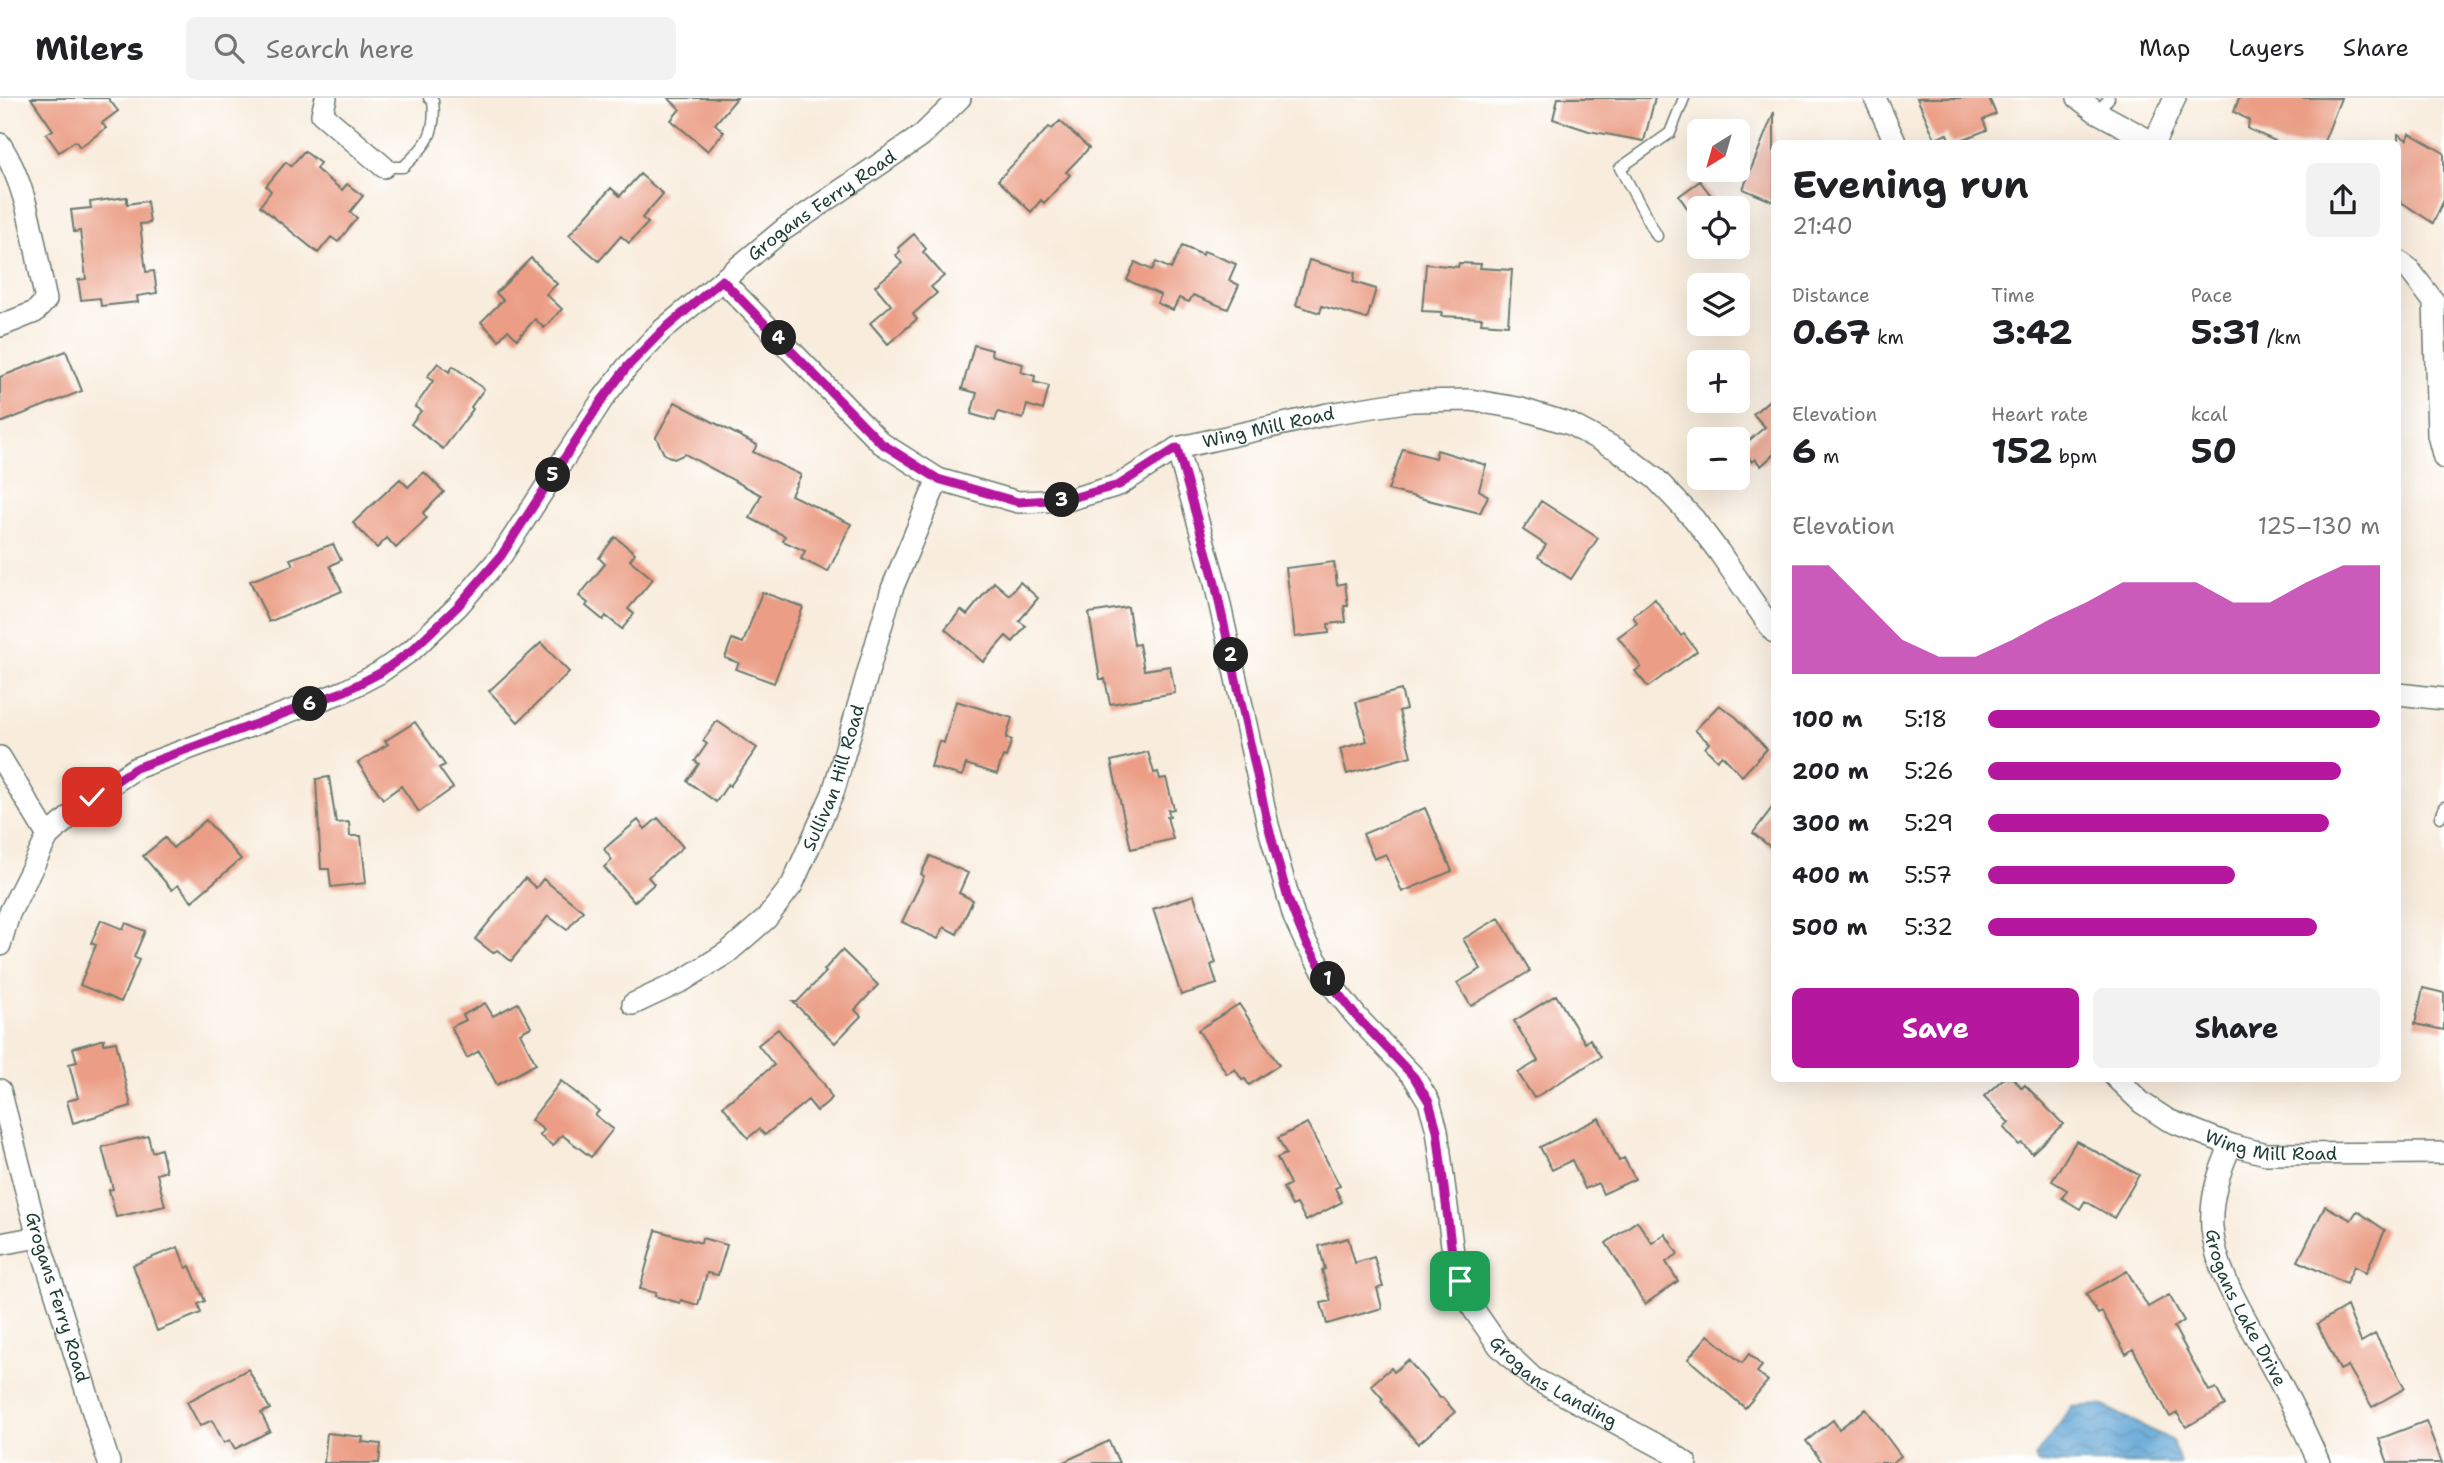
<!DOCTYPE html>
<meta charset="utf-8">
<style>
:root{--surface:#fff;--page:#f2f2f2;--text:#202124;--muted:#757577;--line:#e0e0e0;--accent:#b5179e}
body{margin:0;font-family:"Shantell Sans",sans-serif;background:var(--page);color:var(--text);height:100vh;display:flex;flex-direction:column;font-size:26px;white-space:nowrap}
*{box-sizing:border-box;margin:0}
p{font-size:23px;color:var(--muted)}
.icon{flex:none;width:38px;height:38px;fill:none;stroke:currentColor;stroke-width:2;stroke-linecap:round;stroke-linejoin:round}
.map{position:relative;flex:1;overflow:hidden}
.drawer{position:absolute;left:1771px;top:42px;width:630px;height:942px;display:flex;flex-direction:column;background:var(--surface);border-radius:10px;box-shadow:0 7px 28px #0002}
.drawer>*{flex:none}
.needle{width:46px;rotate:217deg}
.controls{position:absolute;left:1687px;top:21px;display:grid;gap:14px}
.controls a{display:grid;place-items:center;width:63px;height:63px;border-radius:10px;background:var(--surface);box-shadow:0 7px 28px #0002;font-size:35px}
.pin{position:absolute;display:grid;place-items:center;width:60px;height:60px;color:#fff;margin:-30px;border-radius:14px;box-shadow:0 4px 10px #0006}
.km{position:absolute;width:35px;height:35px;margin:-18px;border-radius:50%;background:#222;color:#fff;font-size:19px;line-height:35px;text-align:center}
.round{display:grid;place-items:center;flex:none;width:74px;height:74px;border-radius:10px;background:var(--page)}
.headline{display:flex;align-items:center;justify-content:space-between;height:119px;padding:0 21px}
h1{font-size:38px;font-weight:700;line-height:52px}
.metrics{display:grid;grid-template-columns:repeat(3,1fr);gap:10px;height:119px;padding:7px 21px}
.metrics div{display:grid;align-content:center}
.metrics b{font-size:35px;font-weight:700}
.metrics small{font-size:19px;font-weight:400}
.metrics p{font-size:19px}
.chart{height:196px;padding:14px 21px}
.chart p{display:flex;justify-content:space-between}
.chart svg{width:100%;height:126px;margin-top:7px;fill:var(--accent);opacity:.7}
.primary-button{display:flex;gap:14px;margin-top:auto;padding:14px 21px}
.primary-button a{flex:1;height:80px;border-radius:10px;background:var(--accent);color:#fff;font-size:28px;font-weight:700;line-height:80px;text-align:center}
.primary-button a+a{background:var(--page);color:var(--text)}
ul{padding:0 21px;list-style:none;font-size:23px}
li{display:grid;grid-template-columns:112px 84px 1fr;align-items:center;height:52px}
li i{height:18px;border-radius:9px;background:var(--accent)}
header{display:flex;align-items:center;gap:42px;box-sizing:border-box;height:98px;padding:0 35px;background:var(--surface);border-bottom:2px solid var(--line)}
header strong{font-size:33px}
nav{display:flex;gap:38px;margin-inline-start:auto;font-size:24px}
.search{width:490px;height:63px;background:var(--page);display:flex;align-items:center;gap:18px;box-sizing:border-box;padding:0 24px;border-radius:10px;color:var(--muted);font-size:26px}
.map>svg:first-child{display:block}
.water{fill:url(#water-waves);stroke:#3f7084;stroke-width:2}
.building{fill:#eb9e85}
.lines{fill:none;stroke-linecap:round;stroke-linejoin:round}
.lane-casing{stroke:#6b7a6f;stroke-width:13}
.street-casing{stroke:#6b7a6f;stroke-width:24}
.lane{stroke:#fff;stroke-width:10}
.street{stroke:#fff;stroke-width:21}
.route-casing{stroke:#fff;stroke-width:14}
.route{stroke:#b5179e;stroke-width:9}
.labels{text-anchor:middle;stroke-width:5;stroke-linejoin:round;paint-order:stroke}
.street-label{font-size:18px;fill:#1f3d34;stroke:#fff}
</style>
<header>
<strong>Milers</strong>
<div class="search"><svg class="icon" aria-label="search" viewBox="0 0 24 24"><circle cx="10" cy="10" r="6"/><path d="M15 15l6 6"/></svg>Search here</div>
<nav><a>Map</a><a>Layers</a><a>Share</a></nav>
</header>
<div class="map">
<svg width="2444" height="1365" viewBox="0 0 2444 1365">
<defs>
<pattern id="water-waves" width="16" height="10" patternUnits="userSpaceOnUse" patternTransform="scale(1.75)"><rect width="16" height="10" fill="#5fa4d4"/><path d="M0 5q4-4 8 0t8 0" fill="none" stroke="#4e87ad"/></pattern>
</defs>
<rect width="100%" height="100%" fill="#fff"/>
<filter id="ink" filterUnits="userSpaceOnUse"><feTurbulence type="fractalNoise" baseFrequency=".0143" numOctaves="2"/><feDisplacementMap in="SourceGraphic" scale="14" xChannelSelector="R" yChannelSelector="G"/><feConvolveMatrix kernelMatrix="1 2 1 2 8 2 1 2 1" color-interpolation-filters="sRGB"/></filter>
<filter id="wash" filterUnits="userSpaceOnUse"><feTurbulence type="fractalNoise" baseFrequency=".00686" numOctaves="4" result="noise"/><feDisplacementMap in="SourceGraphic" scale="28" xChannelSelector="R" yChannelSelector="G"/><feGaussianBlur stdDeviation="1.57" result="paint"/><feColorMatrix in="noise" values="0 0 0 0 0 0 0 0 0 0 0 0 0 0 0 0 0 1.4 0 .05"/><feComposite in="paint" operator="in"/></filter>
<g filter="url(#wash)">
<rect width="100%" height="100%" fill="#f8ecdc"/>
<path class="water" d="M2101,1307L2173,1343L2180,1365H2036L2035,1359L2072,1309Z"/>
<g id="blocks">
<path class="building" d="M31,0H108L118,13L102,25L106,30L80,49L75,43L59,54L46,36L53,32Z
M668,0H737L715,26L724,34L708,53L671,22L680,11Z
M1558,0H1655L1644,43L1589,33L1553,21Z
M1917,0H1989L1996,16L1983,22L1987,32L1951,46L1947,36L1935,41Z
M2239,0H2341L2323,46H2282L2248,31L2249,22L2234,14Z
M1774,14V104L1743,91Z
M1060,23L1089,50L1066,74L1070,77L1044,105L1041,102L1031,114L998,82L1049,29L1052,31Z
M2409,35L2444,55V102L2433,125L2398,102V36L2407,42Z
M304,53L320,65L316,71L342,92L347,86L363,98L350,114L357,120L338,144L331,139L318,155L260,108L271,93L266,88L286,64L291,68Z
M640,76L663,96L642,120L648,125L629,145L621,138L599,163L569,137L611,90L620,98Z
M1700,83L1716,104L1707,110H1699V116L1694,120L1679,98Z
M127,99V106L147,103L150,125L140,126L146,174L154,173L157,195L137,198L138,204L101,208L100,200L81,202L78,182L86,181L80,133L74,134L71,112L91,110L90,104Z
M914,136L926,151L923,154L944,178L931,189L937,195L913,216L917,221L888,246L870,225L891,207L875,188L902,165L896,157L900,153L898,150Z
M1182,148L1203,157L1204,153L1236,166L1229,182L1239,187L1228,211L1193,197L1189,204L1179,200L1173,212L1157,205L1161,197L1127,182L1135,164L1152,172L1156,164L1171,171Z
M531,160L557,186L546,196L562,211L544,230L535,221L517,241L508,232L499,242L481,224L503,202L496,195Z
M1309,162L1355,175L1353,184L1376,191L1367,221L1322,208L1320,215L1296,207Z
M1459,165L1481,166L1480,170L1512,172L1508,227L1481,225L1482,220L1441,218L1442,214L1422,213L1426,166L1458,169Z
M974,247L992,252L991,257L1023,266L1021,274L1035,278L1034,284L1049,288L1043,312L1027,307L1023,321L998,314L995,323L971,316L977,295L962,291Z
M66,253L82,293L0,325V279Z
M438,265L449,274L453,268L484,291L471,309L473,311L443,351L411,326L421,313L415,309L433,283L427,279Z
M1774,298V356L1761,368L1755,361L1752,364L1740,350L1765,329L1753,316Z
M675,304L757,347L753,354L801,377L791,397L851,426L828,474L801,461L805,453L783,443L785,438L750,420L761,397L685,356L674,361L664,356L656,339Z
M1403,351L1435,360L1437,352L1486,367L1479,392L1488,398L1480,415L1388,392Z
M424,374L444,394L423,415L427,420L396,450L387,440L377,450L353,425L400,381L408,389Z
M1541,403L1598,440L1571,481L1538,459L1546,447L1523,432Z
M615,439L635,455L630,462L653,481L628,511L634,516L622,531L606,518L603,522L586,508L588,505L579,498L605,466L599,460Z
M333,446L341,462L330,468L342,493L269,524L250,483L293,467L290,461Z
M1334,464L1337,487L1345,485L1348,508H1344L1346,524L1328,526L1329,535L1295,539L1286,470Z
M994,484L1009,497L1020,484L1038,500L1019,523L1026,528L1013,544L1006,538L983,564L945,531L961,512L967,517Z
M762,494L803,509L774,585L736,571L739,565L725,560L732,541L743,545Z
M1655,501L1681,538L1684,536L1697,553L1648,589L1635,573L1641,569L1618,539L1637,525L1633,518Z
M1128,509L1134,547L1139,546L1144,572L1170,568L1175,595L1110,606L1105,581H1100L1089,515Z
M541,545L569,574L518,624L489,593Z
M1401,592L1406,611L1399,613L1411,658L1347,676L1340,651L1367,643L1356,604Z
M956,603L1012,620L1006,640L1012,642L1006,659L1003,658L997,676L966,666L962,678L931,669L939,643L944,645Z
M1719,607L1736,619L1767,651L1742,678L1722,657L1717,662L1705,650L1709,645L1695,632Z
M717,623L757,650L730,688L728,686L716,704L687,683L699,666L695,663L707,646L703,643Z
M415,624L445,667L439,670L453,690L419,714L401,688L383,701L358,665L388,646L385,643Z
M1148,654L1154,675L1158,674L1160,681L1166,680L1174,711L1168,712L1170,719H1167L1173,741L1131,751L1111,663Z
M329,679L336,725L349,724L350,738H361L366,785L331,789L329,771H321L316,681Z
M1774,707V752L1753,735Z
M1425,710L1452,773L1402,794L1386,756L1374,761L1363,736Z
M658,720L683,749L648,779L654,786L634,804L604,769L612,762L604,751L638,722L645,731Z
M206,722L241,761L192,803L178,787L172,792L143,758L165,740L173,750Z
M930,758L968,775L959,795L973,802L957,836L944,829L938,841L902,824L924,778L921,776Z
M525,780L536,790L543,781L583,813L567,832L548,818L511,863L497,852L493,855L475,841Z
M1194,797L1216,865L1211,867L1217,886L1181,897L1153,811Z
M1499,820L1530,873L1471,908L1457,885L1481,871L1463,841Z
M101,822L123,831L126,825L145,833L134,859L139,862L121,904L80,887L96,847L91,845Z
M842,852L878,887L855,912L861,918L835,945L793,904H797L826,874L824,872Z
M2423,890L2444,895V932L2415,926Z
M1556,897L1585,945L1590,941L1601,959L1534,1000L1518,975L1538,963L1514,923Z
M485,905L493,918L518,905L531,929L520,935L536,966L497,987L479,953L467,960L451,929L466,922L463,917Z
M1239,906L1279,967L1249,987L1245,981L1242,982L1235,971L1227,976L1198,932Z
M778,931L824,986L832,1000L817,1013L808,1002L765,1037L759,1031L748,1040L723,1008L774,967L758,947Z
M104,941V946L116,944L131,1008L73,1025L67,1003L78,1000L69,966L77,964L73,950Z
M2004,980H2013L2022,990L2025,987L2063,1026L2032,1055L2022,1045L2019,1047L2004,1030L2009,1025L1984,998Z
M561,983L599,1013L595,1017L613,1031L591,1059L562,1037L553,1048L539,1037L544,1032L531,1022Z
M1599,1020L1619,1063L1624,1060L1635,1081L1603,1096L1598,1085L1585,1091L1572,1062L1552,1072L1540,1049Z
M1307,1025L1340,1088L1335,1090L1342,1104L1306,1123L1297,1106L1292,1108L1283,1090L1290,1086L1277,1060L1286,1056L1278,1040Z
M148,1038L152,1054L161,1051L166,1073L157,1076L165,1108L116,1119L109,1092L113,1091L102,1049Z
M2076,1043L2139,1077L2114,1120L2085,1103L2080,1111L2062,1100L2067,1092L2052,1083Z
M2325,1108L2351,1122L2357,1113L2385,1132L2366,1175L2354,1168L2346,1186L2298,1163Z
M1637,1123L1652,1145L1665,1136L1678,1156L1666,1164L1678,1183L1645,1206L1606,1145Z
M656,1132L701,1145L702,1140L727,1147L718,1177L707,1175L698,1207L681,1202L680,1205L655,1198L656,1195L640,1191Z
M1348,1140L1355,1165L1374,1159L1383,1189L1377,1190L1382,1210L1327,1226L1321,1205L1331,1203L1322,1172L1325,1171L1319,1148Z
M178,1149L186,1170L190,1168L205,1203L198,1206L201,1215L157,1233L133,1167Z
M2127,1173L2148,1209L2169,1197L2184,1223L2174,1229L2209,1293L2216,1290L2225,1307L2186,1329L2177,1315L2170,1319L2133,1251L2126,1256L2102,1214L2098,1216L2086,1196Z
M2347,1208L2361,1244L2375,1236L2405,1290L2372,1309L2348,1268L2340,1272L2317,1226Z
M1708,1237L1742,1265L1749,1256L1762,1268L1757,1274L1768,1283L1745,1310L1688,1261Z
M1408,1262L1440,1300L1442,1299L1455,1314L1418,1346L1381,1303L1383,1301L1371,1287L1391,1270L1394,1274Z
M248,1271L270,1311L261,1315L270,1333L235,1351L230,1342L224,1345L212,1322L200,1328L187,1304Z
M1866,1311L1901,1358L1892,1365H1823L1806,1343L1833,1322L1839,1331Z
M2426,1323L2442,1365H2388L2379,1341Z
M327,1335L363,1339L362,1344L381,1346L379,1365H324Z
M1109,1343L1119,1365H1061Z"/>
</g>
</g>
<g filter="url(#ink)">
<use href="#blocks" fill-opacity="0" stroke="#6b7a6f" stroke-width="2"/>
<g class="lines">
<g class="lane-casing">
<path id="lane" d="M2097,15L2109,0
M384,69H403C426,48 437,36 433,3L429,0
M1657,138L1620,70L1670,35L1684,0
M2440,719L2444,709"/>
</g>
<g class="street-casing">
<g id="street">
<path d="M326,0L322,16L384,69"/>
<path d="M1875,0L1896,46"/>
<path d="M2078,0L2095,13L2154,45L2175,0"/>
<path d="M0,46C30,92 34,150 46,202L35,214L0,228"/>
<path d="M2398,163L2408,170L2434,204L2438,337L2444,360"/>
<path id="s1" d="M722,182L881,345L938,381L1018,404L1068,402L1119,387L1177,350L1328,316L1412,303L1470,302L1518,310L1570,326L1618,352L1656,381L1694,421L1719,454L1774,534"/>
<path id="s2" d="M1177,350L1214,480L1268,727L1294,819L1306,845L1331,886L1356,918L1414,979L1429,1004L1437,1032L1453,1155L1460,1183L1474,1212L1499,1248L1533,1280L1672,1355L1686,1365"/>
<path d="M2398,596L2444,601"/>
<path d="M0,659L48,738"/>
<path id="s3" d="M0,847L9,816L48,738L92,699L136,670L345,593L379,575L412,552L458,508L501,458L602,302L627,269L661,233L783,132L921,38L960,0"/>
<path id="s4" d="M633,906L682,883L728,854L766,821L792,787L833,695L892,491L938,381"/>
<path id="s5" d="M2116,980L2142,1005L2168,1022L2231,1047L2266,1056L2444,1055"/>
<path id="s6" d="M0,992L38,1139L109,1365"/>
<path id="s7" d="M2231,1047C2219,1073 2210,1100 2212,1130C2216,1174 2241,1212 2261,1249C2282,1287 2302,1325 2319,1365"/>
<path d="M0,1146L38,1139"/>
</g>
</g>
<use href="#lane" class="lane"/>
<use href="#street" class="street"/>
</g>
</g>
<g class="lines" filter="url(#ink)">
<g class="route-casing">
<path id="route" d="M92,699L136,670L345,593L380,575L412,552L458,508L501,458L602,302L627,269L662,233L722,182L881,345L938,381L1018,404L1068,401L1119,387L1177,350L1214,481L1268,727L1288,801L1306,845L1331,886L1356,918L1414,979L1429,1004L1437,1032L1452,1155L1460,1183"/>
</g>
<use href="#route" class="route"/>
</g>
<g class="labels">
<g class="street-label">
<text dy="6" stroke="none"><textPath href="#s3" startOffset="1143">Grogans Ferry Road</textPath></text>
<text dy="6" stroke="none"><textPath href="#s1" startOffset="644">Wing Mill Road</textPath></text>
<text dy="6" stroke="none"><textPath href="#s4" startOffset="317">Sullivan Hill Road</textPath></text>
<text dy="6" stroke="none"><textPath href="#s5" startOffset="175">Wing Mill Road</textPath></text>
<text dy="6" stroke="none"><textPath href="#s6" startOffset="215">Grogans Ferry Road</textPath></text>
<text dy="6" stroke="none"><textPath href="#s7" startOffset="173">Grogans Lake Drive</textPath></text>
<text dy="6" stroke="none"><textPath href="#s2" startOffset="1038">Grogans Landing</textPath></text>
</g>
</g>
</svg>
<div class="controls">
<a><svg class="needle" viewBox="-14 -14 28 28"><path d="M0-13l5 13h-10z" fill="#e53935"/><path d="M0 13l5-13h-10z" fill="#757577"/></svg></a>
<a><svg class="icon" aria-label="locate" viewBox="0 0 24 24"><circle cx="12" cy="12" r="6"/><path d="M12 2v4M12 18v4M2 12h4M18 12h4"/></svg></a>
<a><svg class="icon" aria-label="layers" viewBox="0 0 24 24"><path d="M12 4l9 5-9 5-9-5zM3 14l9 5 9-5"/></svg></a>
<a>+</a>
<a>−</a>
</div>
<div class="pin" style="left:1460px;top:1183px;background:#1e9e55"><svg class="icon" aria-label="arrive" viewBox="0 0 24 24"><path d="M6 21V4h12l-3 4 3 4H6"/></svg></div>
<div class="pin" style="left:92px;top:699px;background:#d93025"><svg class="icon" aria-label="check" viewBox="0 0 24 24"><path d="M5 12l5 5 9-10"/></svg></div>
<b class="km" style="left:1328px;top:881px">1</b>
<b class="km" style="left:1231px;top:557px">2</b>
<b class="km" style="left:1062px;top:402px">3</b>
<b class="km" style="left:779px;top:240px">4</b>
<b class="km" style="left:553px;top:377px">5</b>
<b class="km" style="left:310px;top:606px">6</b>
<section class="drawer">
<div class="headline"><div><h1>Evening run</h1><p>21:40</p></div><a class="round"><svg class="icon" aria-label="share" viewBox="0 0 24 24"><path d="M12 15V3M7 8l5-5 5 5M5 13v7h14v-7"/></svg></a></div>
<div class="metrics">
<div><p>Distance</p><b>0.67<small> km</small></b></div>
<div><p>Time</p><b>3:42</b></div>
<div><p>Pace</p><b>5:31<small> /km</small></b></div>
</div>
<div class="metrics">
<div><p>Elevation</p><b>6<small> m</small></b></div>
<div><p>Heart rate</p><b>152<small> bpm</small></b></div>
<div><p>kcal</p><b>50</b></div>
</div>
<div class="chart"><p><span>Elevation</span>125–130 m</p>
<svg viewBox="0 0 160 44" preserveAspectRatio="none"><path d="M0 44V6L10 6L20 19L30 32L40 38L50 38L60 32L70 25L80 19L90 12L100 12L110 12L120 19L130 19L140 12L150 6L160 6V44z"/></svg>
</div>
<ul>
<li><b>100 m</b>5:18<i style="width:100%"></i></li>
<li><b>200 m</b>5:26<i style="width:90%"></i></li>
<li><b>300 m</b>5:29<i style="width:87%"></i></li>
<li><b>400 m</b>5:57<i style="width:63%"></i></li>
<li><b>500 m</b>5:32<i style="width:84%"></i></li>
</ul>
<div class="primary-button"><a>Save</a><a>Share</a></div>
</section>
</div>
